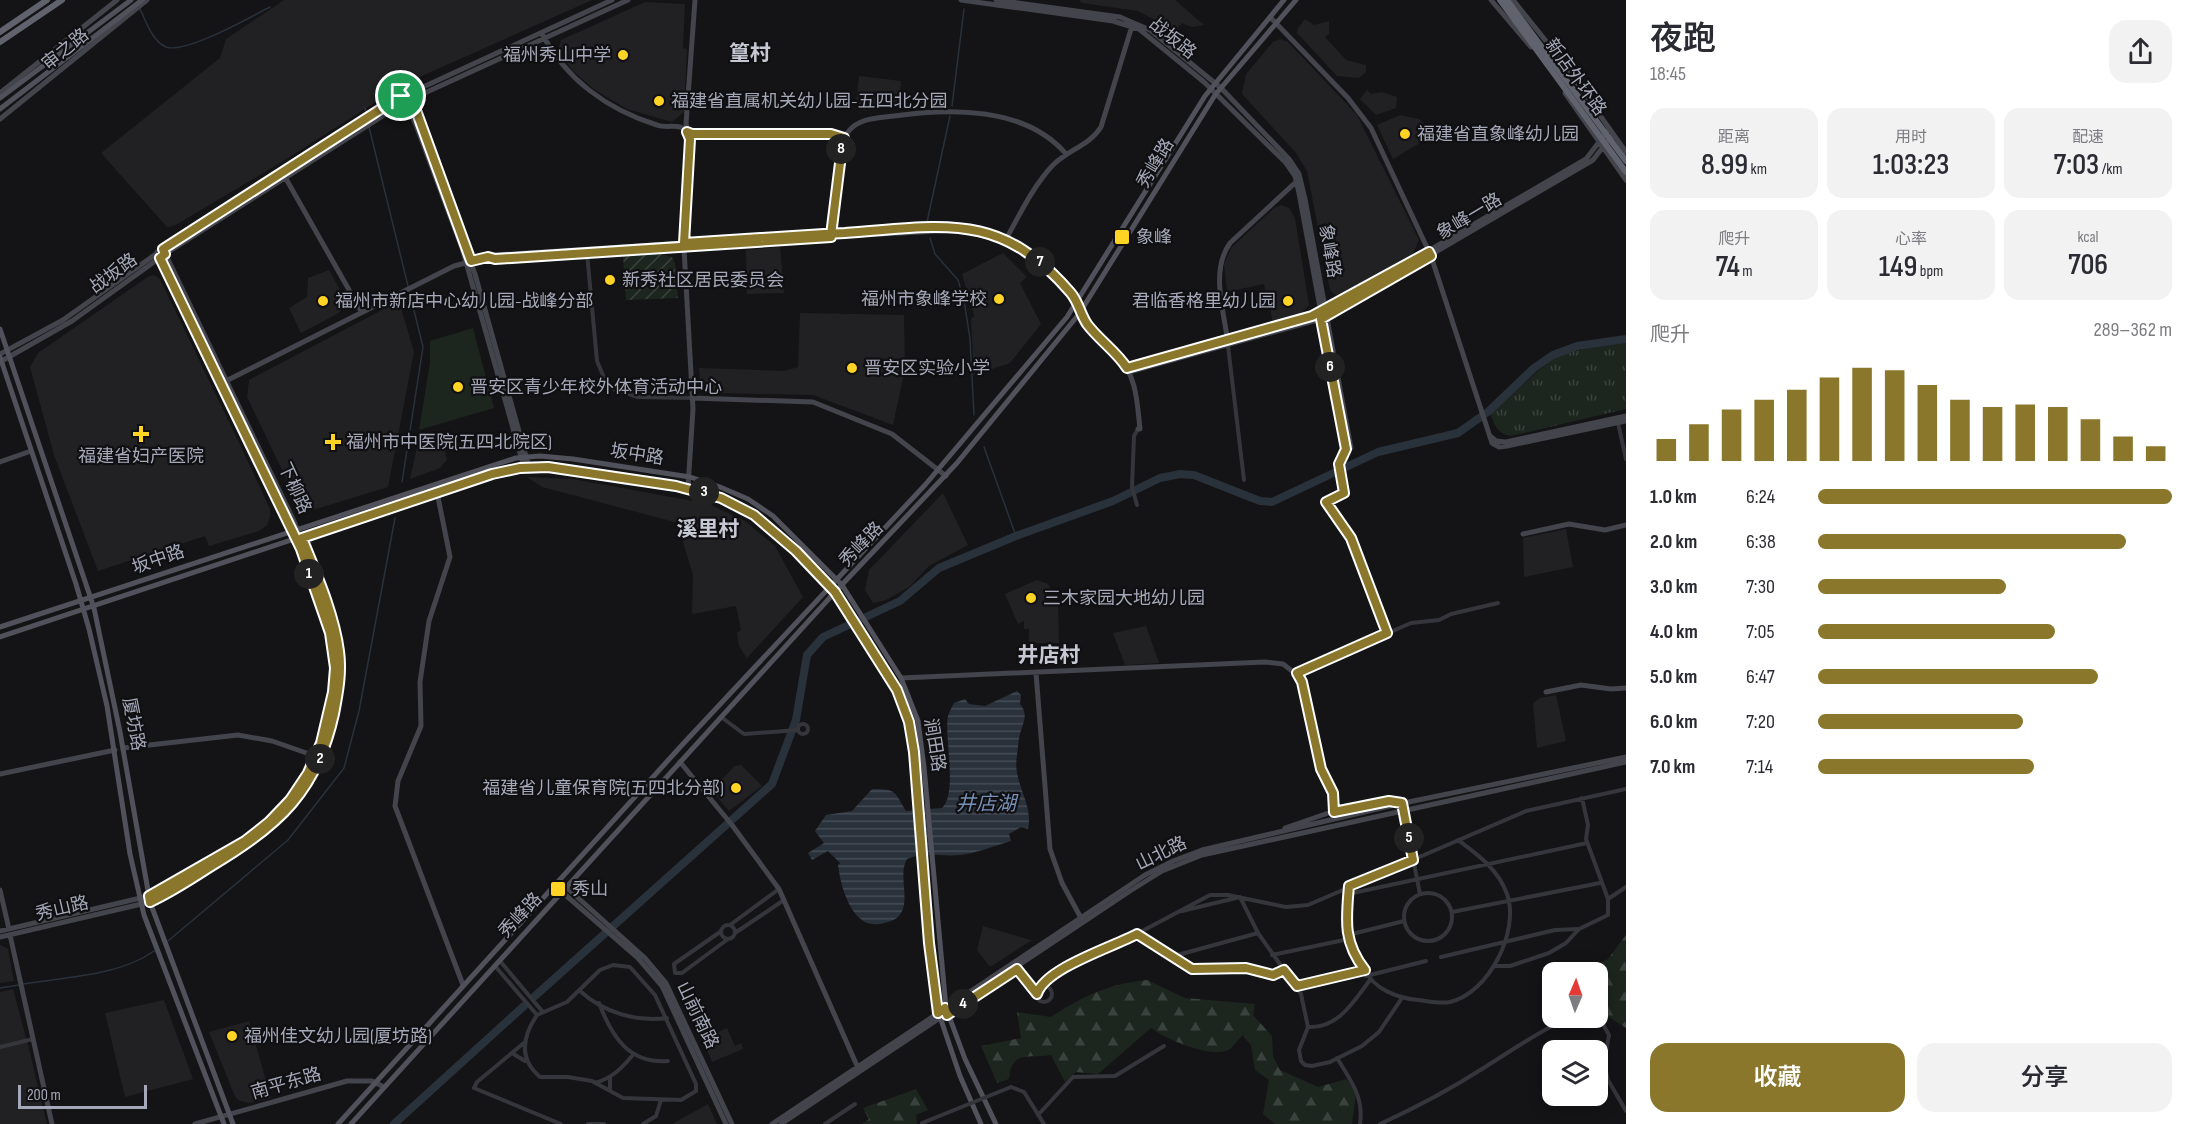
<!DOCTYPE html>
<html lang="zh">
<meta charset="utf-8">
<style>
:root{--surface:#fff;--page:#f2f2f3;--text:#2b2b33;--muted:#7c7c81;--accent:#8a772c}
body{margin:0;font-family:"Sofia Sans Condensed","Noto Sans SC",sans-serif;background:var(--page);color:var(--text);height:100vh;display:flex;flex-direction:column;font-size:22px;white-space:nowrap}
*{box-sizing:border-box;margin:0}
p{font-size:20px;color:var(--muted)}
.icon{flex:none;width:33px;height:33px;fill:none;stroke:currentColor;stroke-width:2;stroke-linecap:round;stroke-linejoin:round}
.map{position:relative;flex:1;overflow:hidden}
.details{display:flex;flex-direction:column;background:var(--surface);width:570px}
.details>*{flex:none}
.needle{width:39px;rotate:2deg}
.tools{position:absolute;left:1542px;top:962px;display:grid;gap:12px}
.tools a{display:grid;place-items:center;width:66px;height:66px;border-radius:12px;background:var(--surface);box-shadow:0 3px 15px #0003;font-size:30px}
.scale{position:absolute;left:18px;bottom:15px;width:129px;box-sizing:border-box;padding-left:6px;border:3px solid #a5a8b8;border-top:0;font-size:16px;line-height:21px;white-space:nowrap;color:#a5a8b8;-webkit-text-stroke:4px #100f11;paint-order:stroke}
.pin{position:absolute;display:grid;place-items:center;width:51px;height:51px;color:#fff;margin:-26px;border:3px solid #fff;border-radius:50%;box-shadow:0 2px 6px #0007}
.km{position:absolute;width:30px;height:30px;margin:-15px;border-radius:50%;background:#222;color:#fff;font-size:16px;line-height:30px;text-align:center}
.round{display:grid;place-items:center;flex:none;width:63px;height:63px;border-radius:18px;background:var(--page)}
.summary{display:flex;align-items:center;justify-content:space-between;height:102px;padding:0 24px}
h1{font-size:33px;font-weight:600;line-height:45px}
.metrics{display:grid;grid-template-columns:repeat(3,1fr);gap:9px;height:102px;padding:6px 24px}
.metrics div{display:grid;align-content:center;border-radius:15px;background:var(--page);text-align:center}
.metrics b{font-size:30px;font-weight:600}
.metrics small{font-size:16px;font-weight:400}
.metrics p{font-size:16px}
.chart{height:168px;padding:12px 24px}
.chart p{display:flex;justify-content:space-between}
.chart svg{width:100%;height:108px;margin-top:6px;stroke:var(--accent);stroke-width:6}
.action{display:flex;gap:12px;margin-top:auto;padding:12px 24px}
.action a{flex:1;height:69px;border-radius:18px;background:var(--accent);color:#fff;font-size:24px;font-weight:600;line-height:69px;text-align:center}
.action a+a{background:var(--page);color:var(--text)}
ul{padding:0 24px;list-style:none;font-size:20px}
li{display:grid;grid-template-columns:96px 72px 1fr;align-items:center;height:45px}
li i{height:15px;border-radius:8px;background:var(--accent)}
main{display:flex;flex:1;min-height:0}
.map>svg:first-child{display:block}
.built{fill:#212023}
.grass{fill:url(#grass-tufts)}
.forest{fill:url(#forest-firs)}
.garden{fill:url(#garden-furrows)}
.pitch{fill:#1c251e}
.water{fill:url(#water-rules)}
.lines{fill:none;stroke-linecap:round;stroke-linejoin:round}
.stream{stroke:#29313b;stroke-width:1.5}
.river{stroke:#29313b;stroke-width:8}
.street{stroke:#35353c;stroke-width:4}
.secondary{stroke:#43444c;stroke-width:5}
.primary{stroke:#51515b;stroke-width:5}
.highway{stroke:#60626d;stroke-width:6}
.street-bridge{stroke:#35353c;stroke-width:4}
.highway-bridge{stroke:#60626d;stroke-width:6}
.route-casing{stroke:#fff;stroke-width:12}
.route{stroke:#8a772c;stroke-width:8}
.poi-dot{fill:#ffd424;stroke:#100f11;stroke-width:2}
.labels{text-anchor:middle;stroke-width:4.5;stroke-linejoin:round;paint-order:stroke}
.street-label{font-size:18px;fill:#a5a8b8;stroke:#100f11}
.poi-label{font-size:18px;fill:#a5a8b8;stroke:#100f11;text-anchor:start}
.water-label{font-size:20px;font-style:italic;fill:#7890b7;stroke:#100f11}
.quarter-label{font-size:21px;font-weight:bold;fill:#c6c8d4;stroke:#100f11}
</style>
<main>
<div class="map">
<svg width="1626" height="1124" viewBox="0 0 1626 1124">
<defs>
<pattern id="grass-tufts" width="24" height="20" patternUnits="userSpaceOnUse" patternTransform="scale(1.5)"><rect width="24" height="20" fill="#1c251e"/><path d="M3 7l-1-3M5 7V3M7 7l1-3M15 17l-1-3M17 17v-4M19 17l1-3" fill="none" stroke="#3a423d"/></pattern>
<pattern id="forest-firs" width="22" height="20" patternUnits="userSpaceOnUse" patternTransform="scale(1.5)"><rect width="22" height="20" fill="#1c251e"/><path d="M5 1l3.5 6h-7zM16 11l3.5 6h-7z" fill="#3a423d"/></pattern>
<pattern id="garden-furrows" width="10" height="10" patternUnits="userSpaceOnUse" patternTransform="scale(1.5)"><rect width="10" height="10" fill="#1c251e"/><path d="M-1 1l2-2M0 10L10 0M9 11l2-2" fill="none" stroke="#3a423d"/></pattern>
<pattern id="water-rules" width="6" height="5" patternUnits="userSpaceOnUse" patternTransform="scale(1.5)"><rect width="6" height="5" fill="#29313b"/><path d="M0 2.5h6" fill="none" stroke="#454c55"/></pattern>
</defs>
<rect width="100%" height="100%" fill="#141416"/>
<path class="built" d="M284,0H592L404,84L285,160L174,226L167,227L101,153L220,58L226,39Z
M1079,0H1175L1204,25L1192,27L1182,23L1172,35L1151,18L1138,11L1082,3Z
M645,2L685,4L683,48L687,49L684,112L672,122L627,109L595,90L572,70L558,51L561,40Z
M1305,19L1314,25L1329,21V34L1325,37L1346,60L1366,65V72L1359,78L1337,76L1297,33L1298,28Z
M1280,39L1288,42L1357,115L1419,240L1413,254L1342,296L1335,295L1330,290L1307,171L1296,153L1242,94L1246,74L1273,42Z
M859,76L901,81L899,106L863,111L856,103Z
M1367,90L1371,94L1382,92L1397,97L1396,108L1376,115L1360,99Z
M1400,115L1419,119L1425,125L1430,137L1393,159L1377,125Z
M1281,205L1289,208L1295,218L1309,305L1302,313L1273,322L1264,284L1227,292L1224,264L1231,248L1274,208Z
M780,247L784,293L747,294L746,250Z
M1003,253L1027,277L1020,283L1041,324L1010,363L974,375L971,319L974,316L962,274Z
M329,270L344,297V307L339,313L301,333L289,308L307,297L308,278Z
M154,275L160,279L243,451L270,509V517L267,525L259,531L209,546L205,536L98,571L54,455L30,367L38,353L149,276Z
M399,301L414,352L388,487L313,510L307,509L298,503L247,397L249,380Z
M800,313L904,315L905,369L893,425L813,395L710,393L701,389L699,368L784,371L798,367Z
M441,435L447,460L440,468L410,479L418,443Z
M527,477L573,479L709,504L745,521L775,546L803,597L747,658L739,646L737,633L741,630L736,606L692,614L693,575L683,542L682,524L542,487Z
M943,493L968,545L929,566L909,587L886,600L873,603L865,590L869,570Z
M1566,529L1573,567L1524,577L1523,538Z
M1037,580L1048,584L1058,603L1059,643H1029V629H1024V621L1018,624L1005,594Z
M1146,626L1159,663L1125,665L1113,633Z
M1556,695L1566,741L1537,748L1533,703L1540,698Z
M741,765L762,786L729,811L711,790L735,766Z
M983,926L1031,940H1032L990,967L977,950Z
M0,945L8,949L14,981L0,983Z
M13,989L29,1049L47,1124H0V992Z
M164,1000L193,1079L125,1097L105,1013Z
M249,1021L271,1098L249,1103L238,1100L234,1094L209,1032Z
M727,1028L735,1046L741,1043L743,1049L712,1062L702,1039Z
M708,1104L717,1124H672Z"/>
<path class="grass" d="M1626,342V409L1511,436C1498,434 1495,426 1490,414L1539,370L1562,353Z"/>
<path class="forest" d="M1626,935V1028L1598,1010V972H1581L1608,959Z
M1147,980L1185,998L1255,1004L1253,1015L1272,1036L1273,1056L1280,1070L1318,1087L1347,1079L1356,1094L1352,1124H1275L1263,1114L1269,1080L1255,1070L1251,1045L1243,1035C1239,1039 1234,1045 1230,1049C1213,1060 1166,1039 1151,1028L1098,1074L1076,1072L1065,1082L1051,1055C1031,1059 1011,1049 1009,1079L997,1083L981,1046L1021,1038L1017,1012L1051,1017C1083,996 1108,984 1147,980Z
M916,1089L928,1110L916,1115L917,1124H862L869,1119L863,1108Z"/>
<path class="garden" d="M662,254L672,257L675,263L678,298L626,300L623,256Z"/>
<path class="pitch" d="M473,328L494,408L419,430L430,362V341Z"/>
<path class="water" d="M1017,691L1021,695L1020,704C1029,715 1023,722 1020,734C1018,741 1018,750 1017,756C1012,782 1034,804 1028,829L1021,827L1009,834L1011,841C994,846 977,853 960,855C942,857 923,851 907,859C895,878 920,917 884,923C877,925 868,925 862,920C847,909 840,882 838,865L840,863L828,851L812,860L808,853L824,843L815,831L826,815L852,811L872,789C898,789 894,792 906,811L942,808C958,793 944,737 948,716C949,712 952,707 954,703L965,699L969,704L985,706Z"/>
<g class="lines">
<path class="stream" d="M140,9C146,21 152,41 166,47C186,54 250,17 270,7
M952,106L964,9
M365,108L367,116
M369,127L423,347L402,482
M927,222L950,116
M930,238L935,254L958,280L964,300L970,339L974,415
M984,447L1016,536
M168,941L288,840L344,768L359,711L395,518
M23,984C65,977 119,976 154,951
M0,988L19,985"/>
<path class="river" d="M535,996L772,784L796,720L807,655L823,637L900,601L939,568L1016,536L1113,501L1160,478L1180,474L1194,475L1260,501L1272,502L1378,452L1458,433L1489,411L1534,368L1553,355L1577,346L1626,339
M394,1124L524,1006"/>
<path class="street" d="M587,253L597,361L608,387L638,397L692,398
M1228,346L1244,480
M1618,423L1626,459
M1346,449L1339,464L1344,493L1326,502L1353,541L1387,633
M1137,505L1132,487L1134,436L1138,429
M1297,673L1411,623L1439,620L1451,614L1498,603
M721,717L744,734L798,730
M798 729a5 5 0 1 1 10 0a5 5 0 1 1-10 0Z
M1402,803L1420,894
M1349,887C1347,909 1343,935 1354,955C1357,960 1363,964 1365,970C1374,989 1397,998 1418,1000C1427,1001 1440,1004 1450,1002C1489,993 1520,931 1507,894C1498,869 1478,855 1458,840
M1404 917a24 24 0 1 1 48 0a24 24 0 1 1-48 0Z
M1348,894L1587,843
M1608,899L1626,887
M1182,911L1240,897L1258,933L1301,994L1308,1027L1299,1050L1301,1061L1305,1065L1312,1066L1330,1062L1362,1046L1379,1032L1402,998
M1452,912L1600,883
M721 932a7 7 0 1 1 14 0a7 7 0 1 1-14 0Z
M730,925L779,889
M720,932L674,964L675,973H682L728,939
M735,933L784,900
M1137,934L1192,969L1246,968L1273,975L1284,970
M1348,935L1404,921
M1272,955L1349,939
M1174,956L1258,933
M1441,957L1555,930L1578,929
M500,961L542,1011
M613,965L630,967L655,995L696,1084V1091L681,1100L623,1098L592,1081L568,1077H540C519,1059 522,1037 537,1015L567,1002L600,970Z
M495,966L537,1015
M1495,966H1510L1549,953L1566,943L1579,929L1608,915V899L1586,839L1588,825L1582,798
M1016,969L1036,993
M1366,976L1426,961
M1042,986L1068,966L1114,946L1210,895H1228L1286,907L1308,905L1526,811L1626,789
M1297,986L1365,970
M1036 994a8 8 0 1 1 16 0a8 8 0 1 1-16 0Z
M580,991C603,1012 635,1022 667,1018
M599,1003C612,1037 629,1064 668,1061
M1592,1017L1604,1026L1609,1035L1604,1062L1608,1080L1626,1111
M1308,1027C1338,1029 1354,1001 1370,980
M525,1042L477,1082L474,1088L561,1124
M0,1047L33,1039
M512,1053L525,1061
M1337,1058C1351,1081 1364,1097 1360,1124
M610,1077V1090
M595,1083C612,1078 621,1069 632,1056
M1011,1087L1024,1092L1044,1124
M1038,1115L1073,1077L1115,1076L1164,1046
M588,1124H604
M643,1124L656,1116L661,1100
M825,1124L855,1104
M1380,1124C1415,1108 1449,1090 1482,1069C1511,1051 1539,1031 1570,1017"/>
<path class="secondary" d="M961,0L1113,21L1139,29L1204,82L1286,163L1295,176L1299,193L1346,449
M996,0L1120,17L1150,30L1221,88L1289,159L1299,174L1305,199L1351,448L1346,449
M1491,0L1531,47
M1513,0L1558,56L1626,152
M1270,17L1348,98L1371,128L1431,256L1492,443L1499,447L1507,446L1626,421
M542,34C567,80 608,110 657,125C665,128 673,125 680,127C685,128 688,133 692,134L820,133L844,138
M0,93L117,0
M1565,93L1626,180
M409,95L475,274L529,467
M404,100L416,125L462,248L524,467
M0,119L147,0
M285,177L361,311
M881,234L959,230
M831,236C834,214 836,147 848,132C858,118 878,118 894,116C950,108 1026,107 1066,154
M1000,240C1027,255 1068,284 1079,314
M1005,241C1019,216 1033,186 1053,165C1068,150 1090,145 1101,127L1132,26
M489,257L806,239
M1228,343C1224,311 1210,271 1230,243L1297,181
M0,354L63,320L163,249L397,99L612,0
M0,362L72,321L165,254L405,102L628,0
M1126,368L1304,319L1325,311L1586,159L1609,129
M1129,372L1321,319L1593,160L1613,134
M220,384L454,266L495,255L956,226C1003,229 1053,261 1078,301C1082,308 1082,316 1086,323C1095,335 1108,345 1118,356C1137,377 1137,402 1140,429H1138
M692,398L813,402L892,434L946,476
M1490,436L1496,441L1506,442L1626,416
M0,462L31,451
M688,487L693,409L684,248L690,139L686,124L695,0
M437,492L450,557L429,621L420,682L421,726L398,781L395,806L463,985
M1523,534L1569,524L1605,530L1626,525
M1036,673L1050,849L1062,883L1081,918
M901,678L1265,662L1283,664L1301,678L1320,764L1333,793L1334,811
M1546,692L1581,685L1611,689L1626,688
M123,748L238,735L272,741L318,757
M680,762L732,825L779,889L858,1068
M0,774L115,750
M1285,828L1334,811L1389,801L1397,802
M566,887L645,958L666,983L732,1124
M0,890L9,929
M562,892L638,958L662,986L726,1124
M0,931L149,896L245,841L275,817L297,791L317,753L327,721L334,684V649L301,549L157,252
M10,935L52,1124
M0,937L150,902L249,844L281,817L306,787L321,758L331,727L340,668L338,644L330,618L294,521L163,249
M195,1124L347,1081H372L384,1087
M772,1124L1145,875L1173,861L1202,850L1394,805L1626,757
M781,1124L1130,891L1162,871L1202,855L1626,762"/>
<path class="primary" d="M0,98L131,0
M0,109L142,0
M0,329L94,608L120,732L150,902L233,1124
M0,357L76,584L89,629L107,706L130,854L144,915L224,1124
M0,627L516,458L540,456L573,459L690,477L720,487L748,499L773,516L842,585L901,678L918,721L924,767L946,1008L965,1059L996,1124
M0,637L474,479C491,474 509,468 527,467C557,465 588,472 617,476C657,483 700,485 736,504C810,543 903,670 914,752L936,1005L960,1076L981,1124
M338,1124L682,745L925,485L1067,317L1205,96L1284,0
M351,1124L835,592L957,463L1079,314L1215,95L1296,0"/>
<path class="highway" d="M0,32L47,0
M0,42L62,0"/>
<path class="street-bridge" d="M922,1123L1011,1087"/>
<path class="highway-bridge" d="M1500,0L1626,172
M1507,0L1626,161"/>
</g>
<g class="lines">
<g class="route-casing">
<path id="route" d="M401,96L163,249L165,254L160,258L301,549L330,633L335,668L333,692L321,743L308,773L290,800L269,822L245,841L149,896L150,902C172,892 193,878 213,865C279,826 317,791 334,714C338,693 342,672 339,651C334,613 316,573 302,538L492,474L520,468L548,467L676,486L721,498L754,515L796,551L835,592L897,690L909,722L914,752L929,943L938,1013L945,1008L947,1015L1017,969L1037,994C1045,968 1113,947 1137,934L1192,969L1246,968L1273,975L1284,970L1297,986L1365,970C1343,942 1346,920 1349,886L1413,860L1402,803L1389,801L1334,812L1333,793L1321,769L1302,682L1297,673L1387,633L1351,538L1326,502L1344,493L1339,464L1346,449L1321,319L1431,256L1429,252L1312,316L1127,368C1116,351 1099,340 1087,324C1080,314 1079,302 1070,292C999,210 943,226 845,233L824,234L684,243L690,139L687,132L692,134H831L844,138L842,147L832,227L831,237L495,259L488,257L471,261L417,113L407,93L401,96"/>
</g>
<use href="#route" class="route"/>
</g>
<g class="poi-dot">
<circle cx="623" cy="55" r="6"/>
<circle cx="659" cy="101" r="6"/>
<circle cx="1405" cy="134" r="6"/>
<rect x="1114" y="229" width="16" height="16" rx="3"/>
<circle cx="610" cy="280" r="6"/>
<circle cx="999" cy="299" r="6"/>
<circle cx="323" cy="301" r="6"/>
<circle cx="1288" cy="301" r="6"/>
<circle cx="852" cy="368" r="6"/>
<circle cx="458" cy="387" r="6"/>
<path d="M138 425h6v6h6v6h-6v6h-6v-6h-6v-6h6z"/>
<path d="M330 433h6v6h6v6h-6v6h-6v-6h-6v-6h6z"/>
<circle cx="1031" cy="598" r="6"/>
<circle cx="736" cy="788" r="6"/>
<rect x="550" y="881" width="16" height="16" rx="3"/>
<circle cx="232" cy="1036" r="6"/>
</g>
<g class="labels">
<g class="street-label">
<text transform="translate(1173 38) rotate(39)" y="6">战坂路</text>
<text transform="translate(65 49) rotate(-39)" y="6">审之路</text>
<text transform="translate(1576 77) rotate(54)" y="6">新店外环路</text>
<text transform="translate(1155 163) rotate(-59)" y="6">秀峰路</text>
<text transform="translate(1469 216) rotate(-31)" y="6">象峰一路</text>
<text transform="translate(1330 251) rotate(80)" y="6">象峰路</text>
<text transform="translate(113 273) rotate(-36)" y="6">战坂路</text>
<text transform="translate(637 454) rotate(9)" y="6">坂中路</text>
<text transform="translate(295 488) rotate(65)" y="6">下柳路</text>
<text transform="translate(861 544) rotate(-46)" y="6">秀峰路</text>
<text transform="translate(158 559) rotate(-19)" y="6">坂中路</text>
<text transform="translate(134 724) rotate(79)" y="6">厦坊路</text>
<text transform="translate(935 745) rotate(81)" y="6">涧田路</text>
<text transform="translate(1161 853) rotate(-26)" y="6">山北路</text>
<text transform="translate(62 908) rotate(-13)" y="6">秀山路</text>
<text transform="translate(520 915) rotate(-47)" y="6">秀峰路</text>
<text transform="translate(698 1015) rotate(64)" y="6">山前南路</text>
<text transform="translate(286 1083) rotate(-16)" y="6">南平东路</text>
</g>
<g class="poi-label">
<text x="611" y="61" text-anchor="end">福州秀山中学</text>
<text x="671" y="107">福建省直属机关幼儿园-五四北分园</text>
<text x="1417" y="140">福建省直象峰幼儿园</text>
<text x="1136" y="243">象峰</text>
<text x="622" y="286">新秀社区居民委员会</text>
<text x="987" y="305" text-anchor="end">福州市象峰学校</text>
<text x="335" y="307">福州市新店中心幼儿园-战峰分部</text>
<text x="1276" y="307" text-anchor="end">君临香格里幼儿园</text>
<text x="864" y="374">晋安区实验小学</text>
<text x="470" y="393">晋安区青少年校外体育活动中心</text>
<text x="346" y="448">福州市中医院(五四北院区)</text>
<text x="141" y="462" text-anchor="middle">福建省妇产医院</text>
<text x="1043" y="604">三木家园大地幼儿园</text>
<text x="724" y="794" text-anchor="end">福建省儿童保育院(五四北分部)</text>
<text x="572" y="895">秀山</text>
<text x="244" y="1042">福州佳文幼儿园(厦坊路)</text>
</g>
<g class="water-label">
<text x="986" y="810">井店湖</text>
</g>
<g class="quarter-label">
<text x="750" y="60">篁村</text>
<text x="708" y="536">溪里村</text>
<text x="1049" y="662">井店村</text>
</g>
</g>
</svg>
<div class="tools">
<a><svg class="needle" viewBox="-14 -14 28 28"><path d="M0-13l5 13h-10z" fill="#e53935"/><path d="M0 13l5-13h-10z" fill="#7c7c81"/></svg></a>
<a><svg class="icon" aria-label="layers" viewBox="0 0 24 24"><path d="M12 4l9 5-9 5-9-5zM3 14l9 5 9-5"/></svg></a>
</div>
<div class="scale">200 m</div>
<div class="pin" style="left:401px;top:96px;background:#1e9e55"><svg class="icon" aria-label="arrive" viewBox="0 0 24 24"><path d="M6 21V4h12l-3 4 3 4H6"/></svg></div>
<b class="km" style="left:309px;top:574px">1</b>
<b class="km" style="left:320px;top:759px">2</b>
<b class="km" style="left:704px;top:492px">3</b>
<b class="km" style="left:963px;top:1004px">4</b>
<b class="km" style="left:1409px;top:838px">5</b>
<b class="km" style="left:1330px;top:367px">6</b>
<b class="km" style="left:1040px;top:262px">7</b>
<b class="km" style="left:841px;top:149px">8</b>
</div>
<section class="details">
<div class="summary"><div><h1>夜跑</h1><p>18:45</p></div><a class="round"><svg class="icon" aria-label="share" viewBox="0 0 24 24"><path d="M12 15V3M7 8l5-5 5 5M5 13v7h14v-7"/></svg></a></div>
<div class="metrics">
<div><p>距离</p><b>8.99<small> km</small></b></div>
<div><p>用时</p><b>1:03:23</b></div>
<div><p>配速</p><b>7:03<small> /km</small></b></div>
</div>
<div class="metrics">
<div><p>爬升</p><b>74<small> m</small></b></div>
<div><p>心率</p><b>149<small> bpm</small></b></div>
<div><p>kcal</p><b>706</b></div>
</div>
<div class="chart"><p><span>爬升</span>289–362 m</p>
<svg viewBox="0 0 160 44" preserveAspectRatio="none"><path d="M5 44V35M15 44V29M25 44V23M35 44V19M45 44V15M55 44V10M65 44V6M75 44V7M85 44V13M95 44V19M105 44V22M115 44V21M125 44V22M135 44V27M145 44V34M155 44V38"/></svg>
</div>
<ul>
<li><b>1.0 km</b>6:24<i style="width:100%"></i></li>
<li><b>2.0 km</b>6:38<i style="width:87%"></i></li>
<li><b>3.0 km</b>7:30<i style="width:53%"></i></li>
<li><b>4.0 km</b>7:05<i style="width:67%"></i></li>
<li><b>5.0 km</b>6:47<i style="width:79%"></i></li>
<li><b>6.0 km</b>7:20<i style="width:58%"></i></li>
<li><b>7.0 km</b>7:14<i style="width:61%"></i></li>
</ul>
<div class="action"><a>收藏</a><a>分享</a></div>
</section>
</main>
